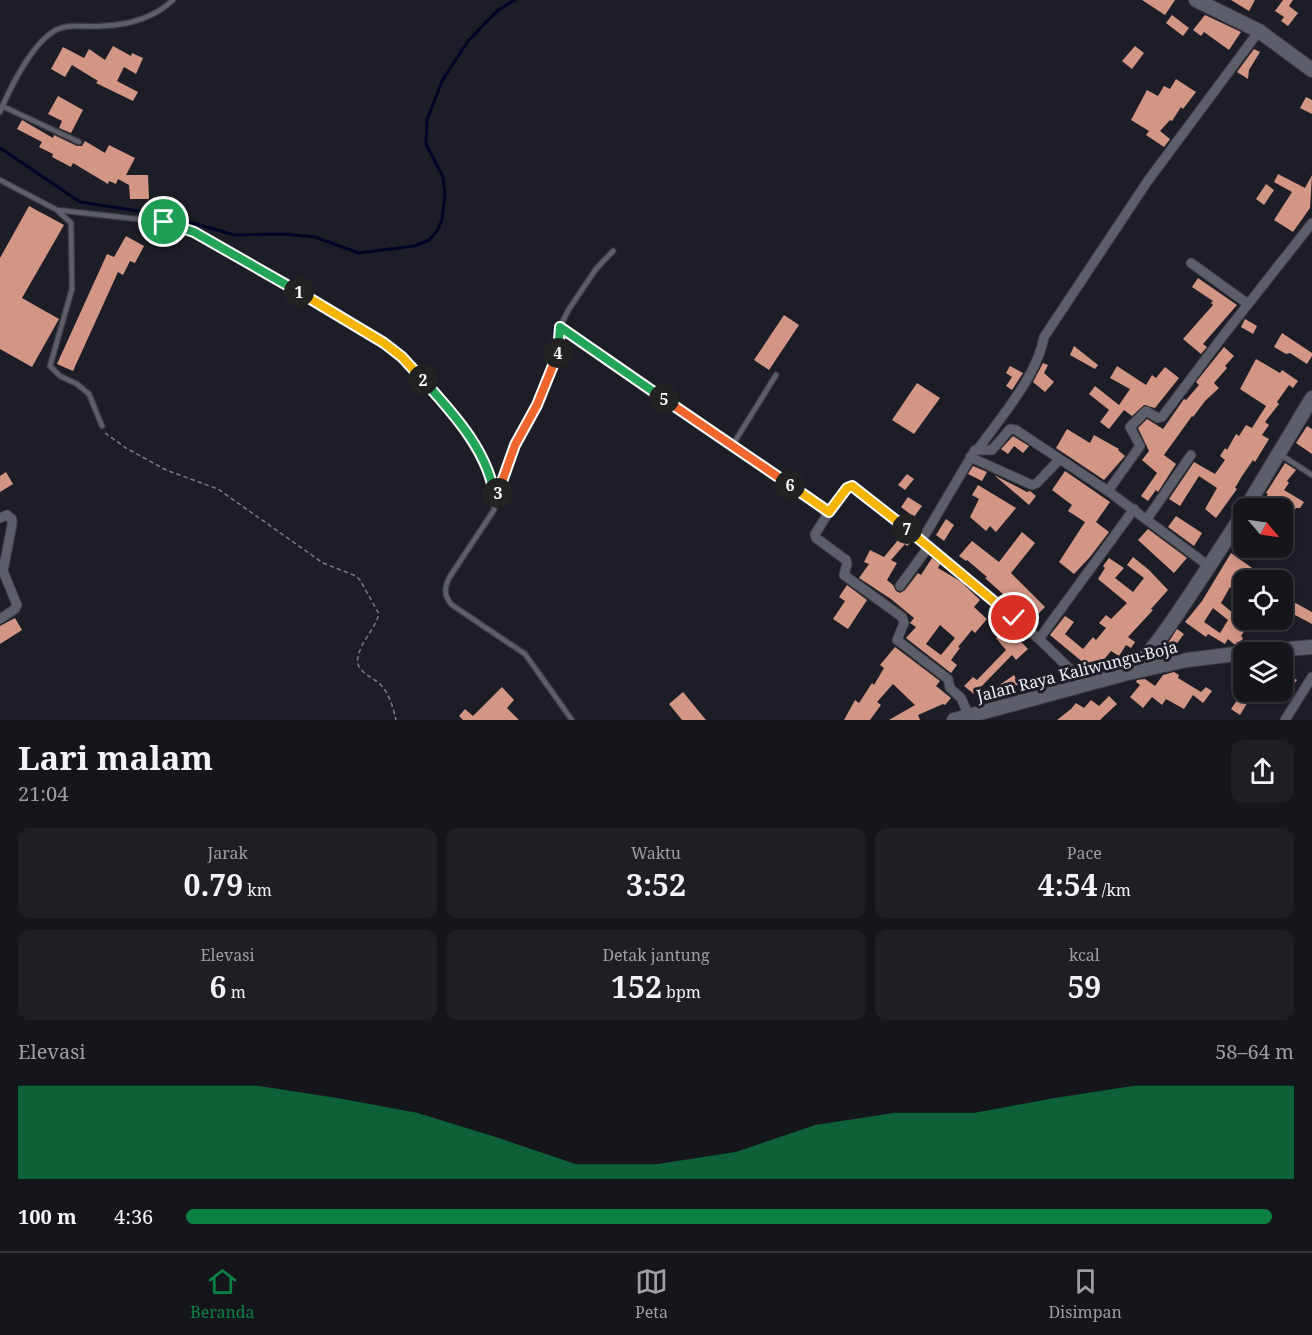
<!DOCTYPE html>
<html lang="id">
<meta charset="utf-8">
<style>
:root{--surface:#15161c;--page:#1e1f25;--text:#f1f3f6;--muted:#9d9fa3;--line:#34353b;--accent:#0b8043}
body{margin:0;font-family:"Noto Serif",serif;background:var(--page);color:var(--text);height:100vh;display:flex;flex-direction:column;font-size:22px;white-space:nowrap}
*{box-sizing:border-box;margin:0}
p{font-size:20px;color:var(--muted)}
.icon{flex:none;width:33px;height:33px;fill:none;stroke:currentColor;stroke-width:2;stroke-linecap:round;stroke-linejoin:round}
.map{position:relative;height:720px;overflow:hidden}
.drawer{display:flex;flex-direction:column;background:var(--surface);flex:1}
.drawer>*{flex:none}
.needle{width:39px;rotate:119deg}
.fabs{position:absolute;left:1233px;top:498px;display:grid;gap:12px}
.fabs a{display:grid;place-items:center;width:60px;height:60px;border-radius:12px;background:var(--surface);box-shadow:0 3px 9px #0003,0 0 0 2px var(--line);font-size:30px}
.pin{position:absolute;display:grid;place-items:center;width:51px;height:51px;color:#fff;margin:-26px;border:3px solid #fff;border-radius:50%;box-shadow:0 2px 6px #0007}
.km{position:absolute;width:30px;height:30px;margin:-15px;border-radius:50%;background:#222;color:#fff;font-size:16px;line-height:30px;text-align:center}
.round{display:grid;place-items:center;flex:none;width:63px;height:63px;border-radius:12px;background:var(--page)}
.overview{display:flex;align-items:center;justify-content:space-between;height:102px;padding:0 18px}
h1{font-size:33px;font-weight:700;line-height:45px}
.figures{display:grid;grid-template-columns:repeat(3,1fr);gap:9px;height:102px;padding:6px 18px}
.figures div{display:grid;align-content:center;border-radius:12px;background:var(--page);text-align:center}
.figures b{font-size:30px;font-weight:700}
.figures small{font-size:16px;font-weight:400}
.figures p{font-size:16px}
.chart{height:168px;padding:12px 18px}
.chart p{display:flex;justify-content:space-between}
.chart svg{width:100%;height:108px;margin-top:6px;fill:var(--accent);opacity:.7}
ul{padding:0 18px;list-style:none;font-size:20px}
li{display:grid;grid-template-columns:96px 72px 1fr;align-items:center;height:45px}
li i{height:15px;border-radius:8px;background:var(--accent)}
.tabs{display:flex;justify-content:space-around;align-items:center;height:84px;border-top:2px solid var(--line);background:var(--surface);font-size:16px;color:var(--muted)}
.tabs a{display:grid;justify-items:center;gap:3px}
.tabs .on{color:var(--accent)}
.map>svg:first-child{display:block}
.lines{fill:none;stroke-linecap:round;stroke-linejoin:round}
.stream{stroke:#000426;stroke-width:3}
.building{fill:#d39685;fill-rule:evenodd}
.lane-casing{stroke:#3a3a42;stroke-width:7}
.street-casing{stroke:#3a3a42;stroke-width:11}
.secondary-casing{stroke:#3a3a42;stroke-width:16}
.path{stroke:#7b7c83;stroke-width:1.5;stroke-dasharray:4.5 3;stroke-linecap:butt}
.lane{stroke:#5c5e69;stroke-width:4.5}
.street{stroke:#5c5e69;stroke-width:9}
.secondary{stroke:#5c5e69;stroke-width:14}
.split-1-casing{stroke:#fff;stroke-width:12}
.split-2-casing{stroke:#fff;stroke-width:12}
.split-3-casing{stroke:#fff;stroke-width:12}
.split-4-casing{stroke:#fff;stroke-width:12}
.split-5-casing{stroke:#fff;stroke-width:12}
.split-6-casing{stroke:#fff;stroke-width:12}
.split-7-casing{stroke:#fff;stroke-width:12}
.split-8-casing{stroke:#fff;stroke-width:12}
.split-1{stroke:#22a559;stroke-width:8}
.split-2{stroke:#f5b400;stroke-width:8}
.split-3{stroke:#22a559;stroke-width:8}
.split-4{stroke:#f0652b;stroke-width:8}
.split-5{stroke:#22a559;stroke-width:8}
.split-6{stroke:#f0652b;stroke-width:8}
.split-7{stroke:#f5b400;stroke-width:8}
.split-8{stroke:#f5b400;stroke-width:8}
.labels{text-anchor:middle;stroke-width:6;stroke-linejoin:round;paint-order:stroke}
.street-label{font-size:16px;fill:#eeeff5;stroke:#1c1d26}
</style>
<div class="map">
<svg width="1312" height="720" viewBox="0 0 1312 720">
<rect width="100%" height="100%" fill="#1c1d26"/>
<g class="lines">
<path class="stream" d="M0,148L80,202L164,215L235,235L284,234L315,237L359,253L414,246L429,240L437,231L442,220L445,194L443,177L426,144L427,120L442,81L468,41L498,10L515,0"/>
</g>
<path class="building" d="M1142,0H1175L1165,15Z
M1231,0H1255L1249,11Z
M1283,0H1293L1289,6L1298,13L1288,26L1281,21L1284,17L1275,11Z
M1172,15L1189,28L1183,36L1166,23Z
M1205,15L1241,32L1229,50L1204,32L1201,36L1193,30Z
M113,46L131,56L132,53L143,58L136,74L124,67L117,81L138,92L133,101L96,83L98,81L72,65L65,77L51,69L63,47L84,58L89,49L105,60Z
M1135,46L1144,53L1132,69L1122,61Z
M1254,49L1260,52L1249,70L1248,79L1237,72Z
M1176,79L1196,92L1183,109L1181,107L1172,121L1170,120L1160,131L1170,139L1164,147L1146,135L1149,131L1131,120L1147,90L1158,96L1164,86L1170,89Z
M58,96L83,110L71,133L59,128L62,121L48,114Z
M1306,97L1312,100V114L1300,108Z
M22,120L53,138L54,135L77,146H82L85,141L105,153L109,145L135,158L126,175H148L149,199H130L129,185L118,179L116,184L109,181L108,184L73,163L71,167L52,157L53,154L39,147L42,142L17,129Z
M1278,174L1305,188L1312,175L1310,208L1293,232L1274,220L1292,192L1274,182Z
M1266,184L1274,190L1264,205L1256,199Z
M29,206L64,225L22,298L59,319L32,367L0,349V258Z
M126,236L144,246L135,263L130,261L123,275L118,272L73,371L57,364L107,254L114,257Z
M1198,278L1237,305L1203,344L1207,347L1201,354L1183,339L1213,305L1211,303L1213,301L1192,287Z
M784,315L799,325L769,370L754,360Z
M1245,319L1257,326L1253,334L1241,327Z
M1282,333L1312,353V356L1307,364L1290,353L1286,354L1274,347Z
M1074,346L1098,365L1095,369L1070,355Z
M1224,347L1234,356L1225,366L1227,368L1214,383L1219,388L1205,401L1193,417L1192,416L1164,455L1176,464L1158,492L1156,490L1148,501L1141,496L1157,473L1142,460L1149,451L1138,428L1147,419L1163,429L1184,399L1186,400L1199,385L1196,382Z
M1256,359L1280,373L1282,370L1298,381L1293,388L1289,385L1277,402L1279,404L1265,422L1269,425L1262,435L1269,439L1255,462L1253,460L1242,476L1235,488L1237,489L1216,518L1205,509L1217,488L1199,476L1180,506L1169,499L1194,462L1215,474L1225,460L1220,456L1225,448L1227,450L1236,434L1239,436L1246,425L1252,428L1266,406L1240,389Z
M1043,363L1048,365L1044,373L1054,382L1045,392L1033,382Z
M1010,366L1023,373L1012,390L1006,386L1012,377L1006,373Z
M1117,366L1146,385L1152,375L1156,378L1165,367L1179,378L1155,408L1144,405L1132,416L1124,410L1109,429L1100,422L1109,410L1089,394L1095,386L1119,405L1130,389L1110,378Z
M917,383L940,398L914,434L892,420Z
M1307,426L1312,429V454L1296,443Z
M1067,429L1090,443L1094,435L1119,449L1118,450L1125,456L1104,480L1056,448Z
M1013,436L1029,446L1023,453L1014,446L1008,454L1001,449Z
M1285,463L1296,470L1287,481L1289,483L1284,490L1304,502L1300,508H1296L1282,529V508H1265L1260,506L1268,494L1266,493Z
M973,466L987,472L982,481L968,474Z
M1065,471L1110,502L1096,522L1109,532L1090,557L1074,574L1059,562L1085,522L1068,511L1072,505L1052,490Z
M6,472L13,484L0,492V476Z
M907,474L914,479L905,490L898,485Z
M994,475L1027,492L1030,491L1036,496L1029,505Z
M978,485L1016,508L996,532L990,526L986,531L970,517L979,499L972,495Z
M908,497L922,506L914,517L901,507Z
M1176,516L1202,533L1194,546L1168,527Z
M946,519L954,525L944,541L936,535Z
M1148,529L1187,558L1174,573L1138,540Z
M1022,532L1035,543L1011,573L1045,607L1032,620L985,578L987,577L967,560L966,561L959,556L972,541L999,562Z
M903,534L912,541L907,546L905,544L891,560L897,563L887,580L893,585L896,591L900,593L905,590L918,573L921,575L932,558L940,564L938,568L960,581L980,600L974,607L987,619L975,633L972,630L958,647L960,648L951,660L957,665L951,673L906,638L916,627L910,623L914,618L891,599L859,578L869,564L864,562L870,550L884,557ZM940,625L955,638L941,655L926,644Z
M1231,553L1269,580H1244V594L1233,586L1231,588L1230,587L1221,603L1234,614L1237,610L1244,615V620L1251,621L1241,636L1243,638L1239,645H1235L1228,639L1225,644L1208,634L1206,637L1185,622L1202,601ZM1213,608L1228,620L1220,633L1204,622Z
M1133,557L1149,570L1168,590L1151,609L1153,610L1128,637L1135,642L1131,648L1126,645L1119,656L1111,651L1093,673L1083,665L1085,664L1050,635L1065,616L1074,622L1065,634L1083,649L1093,637L1096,640L1106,628L1099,623L1106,615L1111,619L1127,603L1098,579L1105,568L1103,566L1109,558L1124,568L1115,578L1133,592L1144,578L1127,565Z
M847,585L867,600L848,629L833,619L845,601L839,597Z
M1290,600L1312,612V624L1295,615L1287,631L1265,620H1282V613Z
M15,618L22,630L0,644V626Z
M1007,627L1028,649L1016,660L1012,655L974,694L964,686L973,677L977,680L1006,650L996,638Z
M1177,629L1184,634L1172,650L1166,646Z
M895,647L940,681L936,686L951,698L945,705L943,704L918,715L920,720H889L915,705L893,684L877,702L881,705L870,720H844L855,700L859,703L872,683L874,685L884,668L880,665Z
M1282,671L1297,680L1282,701Z
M1174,672L1179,675L1178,678L1201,692L1206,687L1212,691L1203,703L1193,695L1184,709L1166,699L1162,705L1152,697L1143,708L1130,697L1140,685L1136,682L1137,680L1145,679L1155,686L1163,675Z
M1014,675L1019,684L980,704L978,700Z
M502,687L514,700L507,708L519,720H463L459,716L465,709L473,716Z
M683,692L706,720H682L669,704Z
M1243,692H1254L1240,715L1231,709Z
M1109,696L1117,704L1100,720H1057L1071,709L1076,703L1084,708L1091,700L1099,706Z"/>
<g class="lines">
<g class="lane-casing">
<path id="lane" d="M2,106L79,142
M0,112C10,88 37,31 65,27C77,25 90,27 102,26C127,25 154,18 173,0
M0,180L57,210L164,222L194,232L327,308L384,343L402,357L470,436L488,474L495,493L494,510L449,578C444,589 444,596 452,605L525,654L572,720
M58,211L71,223L72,289L50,366L60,376L77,384L89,394L102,426
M732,446L776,375
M1281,455L1312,475
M496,499L515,445L537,405L550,376L559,351L560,327L569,309L596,269L613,251"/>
</g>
<g class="street-casing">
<path id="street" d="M1191,263L1248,304
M560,327L829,512L847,488L852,487L922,540
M978,449C1001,417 1037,376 1044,337L1147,182L1259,31
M970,457L1032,485L1037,483L1059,460
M1108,491L1140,446L1130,427L1146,411L1158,418L1162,417L1223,336L1312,223
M829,512L815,534L816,538L846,560L847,564L844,575L902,617L904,623L897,640L948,679L950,688L961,698L969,716
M0,518L7,515L12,519V525L3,571L17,605L15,609L0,619
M1147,519L1191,455
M900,586L929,546
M1039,639L1134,509
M1085,684L1039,639L922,540L975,450H992L1010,429L1016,430L1108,491L1210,567
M1285,720L1312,677"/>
</g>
<g class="secondary-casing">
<path id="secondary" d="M1196,0L1259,31L1312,70
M1246,508L1312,398
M1251,652L1312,647
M1127,672C1148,658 1163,634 1178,613C1200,580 1222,547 1244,512
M954,720L1124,674L1187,660L1244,653"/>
</g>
<path class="path" d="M105,433L126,448L166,470L218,489L323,563L356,576L360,580L379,614C375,629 361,641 358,657C354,671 373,677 381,685C390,695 393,708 396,720"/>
<use href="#lane" class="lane"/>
<use href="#street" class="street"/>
<use href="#secondary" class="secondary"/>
</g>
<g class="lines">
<g class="split-1-casing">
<path id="split-1" d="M164,222L194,232L299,292"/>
</g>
<g class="split-2-casing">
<path id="split-2" d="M299,292L384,343L402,357L423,380"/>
</g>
<g class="split-3-casing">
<path id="split-3" d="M423,380C453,413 491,454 495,501L498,493"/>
</g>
<g class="split-4-casing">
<path id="split-4" d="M498,493L515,445L537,405L558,353"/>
</g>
<g class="split-5-casing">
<path id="split-5" d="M558,353L560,327L664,399"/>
</g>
<g class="split-6-casing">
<path id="split-6" d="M664,399L790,485"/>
</g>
<g class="split-7-casing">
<path id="split-7" d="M790,485L829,512L847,488L852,486L907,529"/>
</g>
<g class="split-8-casing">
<path id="split-8" d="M907,529L1014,618"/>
</g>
<use href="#split-1" class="split-1"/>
<use href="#split-2" class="split-2"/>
<use href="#split-3" class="split-3"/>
<use href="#split-4" class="split-4"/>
<use href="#split-5" class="split-5"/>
<use href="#split-6" class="split-6"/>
<use href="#split-7" class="split-7"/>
<use href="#split-8" class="split-8"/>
</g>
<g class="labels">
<g class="street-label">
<text transform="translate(1077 671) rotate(-14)" y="6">Jalan Raya Kaliwungu-Boja</text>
</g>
</g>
</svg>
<div class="fabs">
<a><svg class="needle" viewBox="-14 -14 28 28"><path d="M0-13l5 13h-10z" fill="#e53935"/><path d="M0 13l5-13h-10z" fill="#9d9fa3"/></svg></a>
<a><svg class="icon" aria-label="locate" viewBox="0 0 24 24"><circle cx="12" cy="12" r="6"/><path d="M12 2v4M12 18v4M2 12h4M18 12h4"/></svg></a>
<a><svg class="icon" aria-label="layers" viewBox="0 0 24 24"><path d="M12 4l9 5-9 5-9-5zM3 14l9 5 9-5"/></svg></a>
</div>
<div class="pin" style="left:164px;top:222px;background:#1e9e55"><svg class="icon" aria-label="arrive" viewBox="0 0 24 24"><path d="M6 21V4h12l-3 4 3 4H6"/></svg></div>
<div class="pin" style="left:1014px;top:618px;background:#d93025"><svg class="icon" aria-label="check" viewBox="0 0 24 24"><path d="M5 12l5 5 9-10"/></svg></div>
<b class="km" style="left:299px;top:292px">1</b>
<b class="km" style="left:423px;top:380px">2</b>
<b class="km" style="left:498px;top:493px">3</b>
<b class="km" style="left:558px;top:353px">4</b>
<b class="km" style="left:664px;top:399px">5</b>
<b class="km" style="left:790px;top:485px">6</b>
<b class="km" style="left:907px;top:529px">7</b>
</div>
<section class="drawer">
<div class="overview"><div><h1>Lari malam</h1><p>21:04</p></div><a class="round"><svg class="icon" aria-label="share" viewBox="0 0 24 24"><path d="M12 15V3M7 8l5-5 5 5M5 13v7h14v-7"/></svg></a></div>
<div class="figures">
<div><p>Jarak</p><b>0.79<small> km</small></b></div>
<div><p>Waktu</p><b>3:52</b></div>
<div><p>Pace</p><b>4:54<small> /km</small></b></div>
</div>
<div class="figures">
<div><p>Elevasi</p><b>6<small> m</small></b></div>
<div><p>Detak jantung</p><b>152<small> bpm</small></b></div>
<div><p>kcal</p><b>59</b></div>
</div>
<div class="chart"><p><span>Elevasi</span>58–64 m</p>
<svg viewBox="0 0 160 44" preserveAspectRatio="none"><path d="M0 44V6L10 6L20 6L30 6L40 11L50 17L60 27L70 38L80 38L90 33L100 22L110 17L120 17L130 11L140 6L150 6L160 6V44z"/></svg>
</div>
<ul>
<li><b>100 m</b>4:36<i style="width:98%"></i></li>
</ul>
</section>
<nav class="tabs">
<a class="on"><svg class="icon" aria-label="home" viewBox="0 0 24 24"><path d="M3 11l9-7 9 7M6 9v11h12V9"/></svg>Beranda</a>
<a><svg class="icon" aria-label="map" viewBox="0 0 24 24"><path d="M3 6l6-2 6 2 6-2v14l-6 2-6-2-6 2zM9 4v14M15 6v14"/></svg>Peta</a>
<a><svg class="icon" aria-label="saved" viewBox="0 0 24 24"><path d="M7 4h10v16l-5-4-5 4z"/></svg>Disimpan</a>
</nav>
